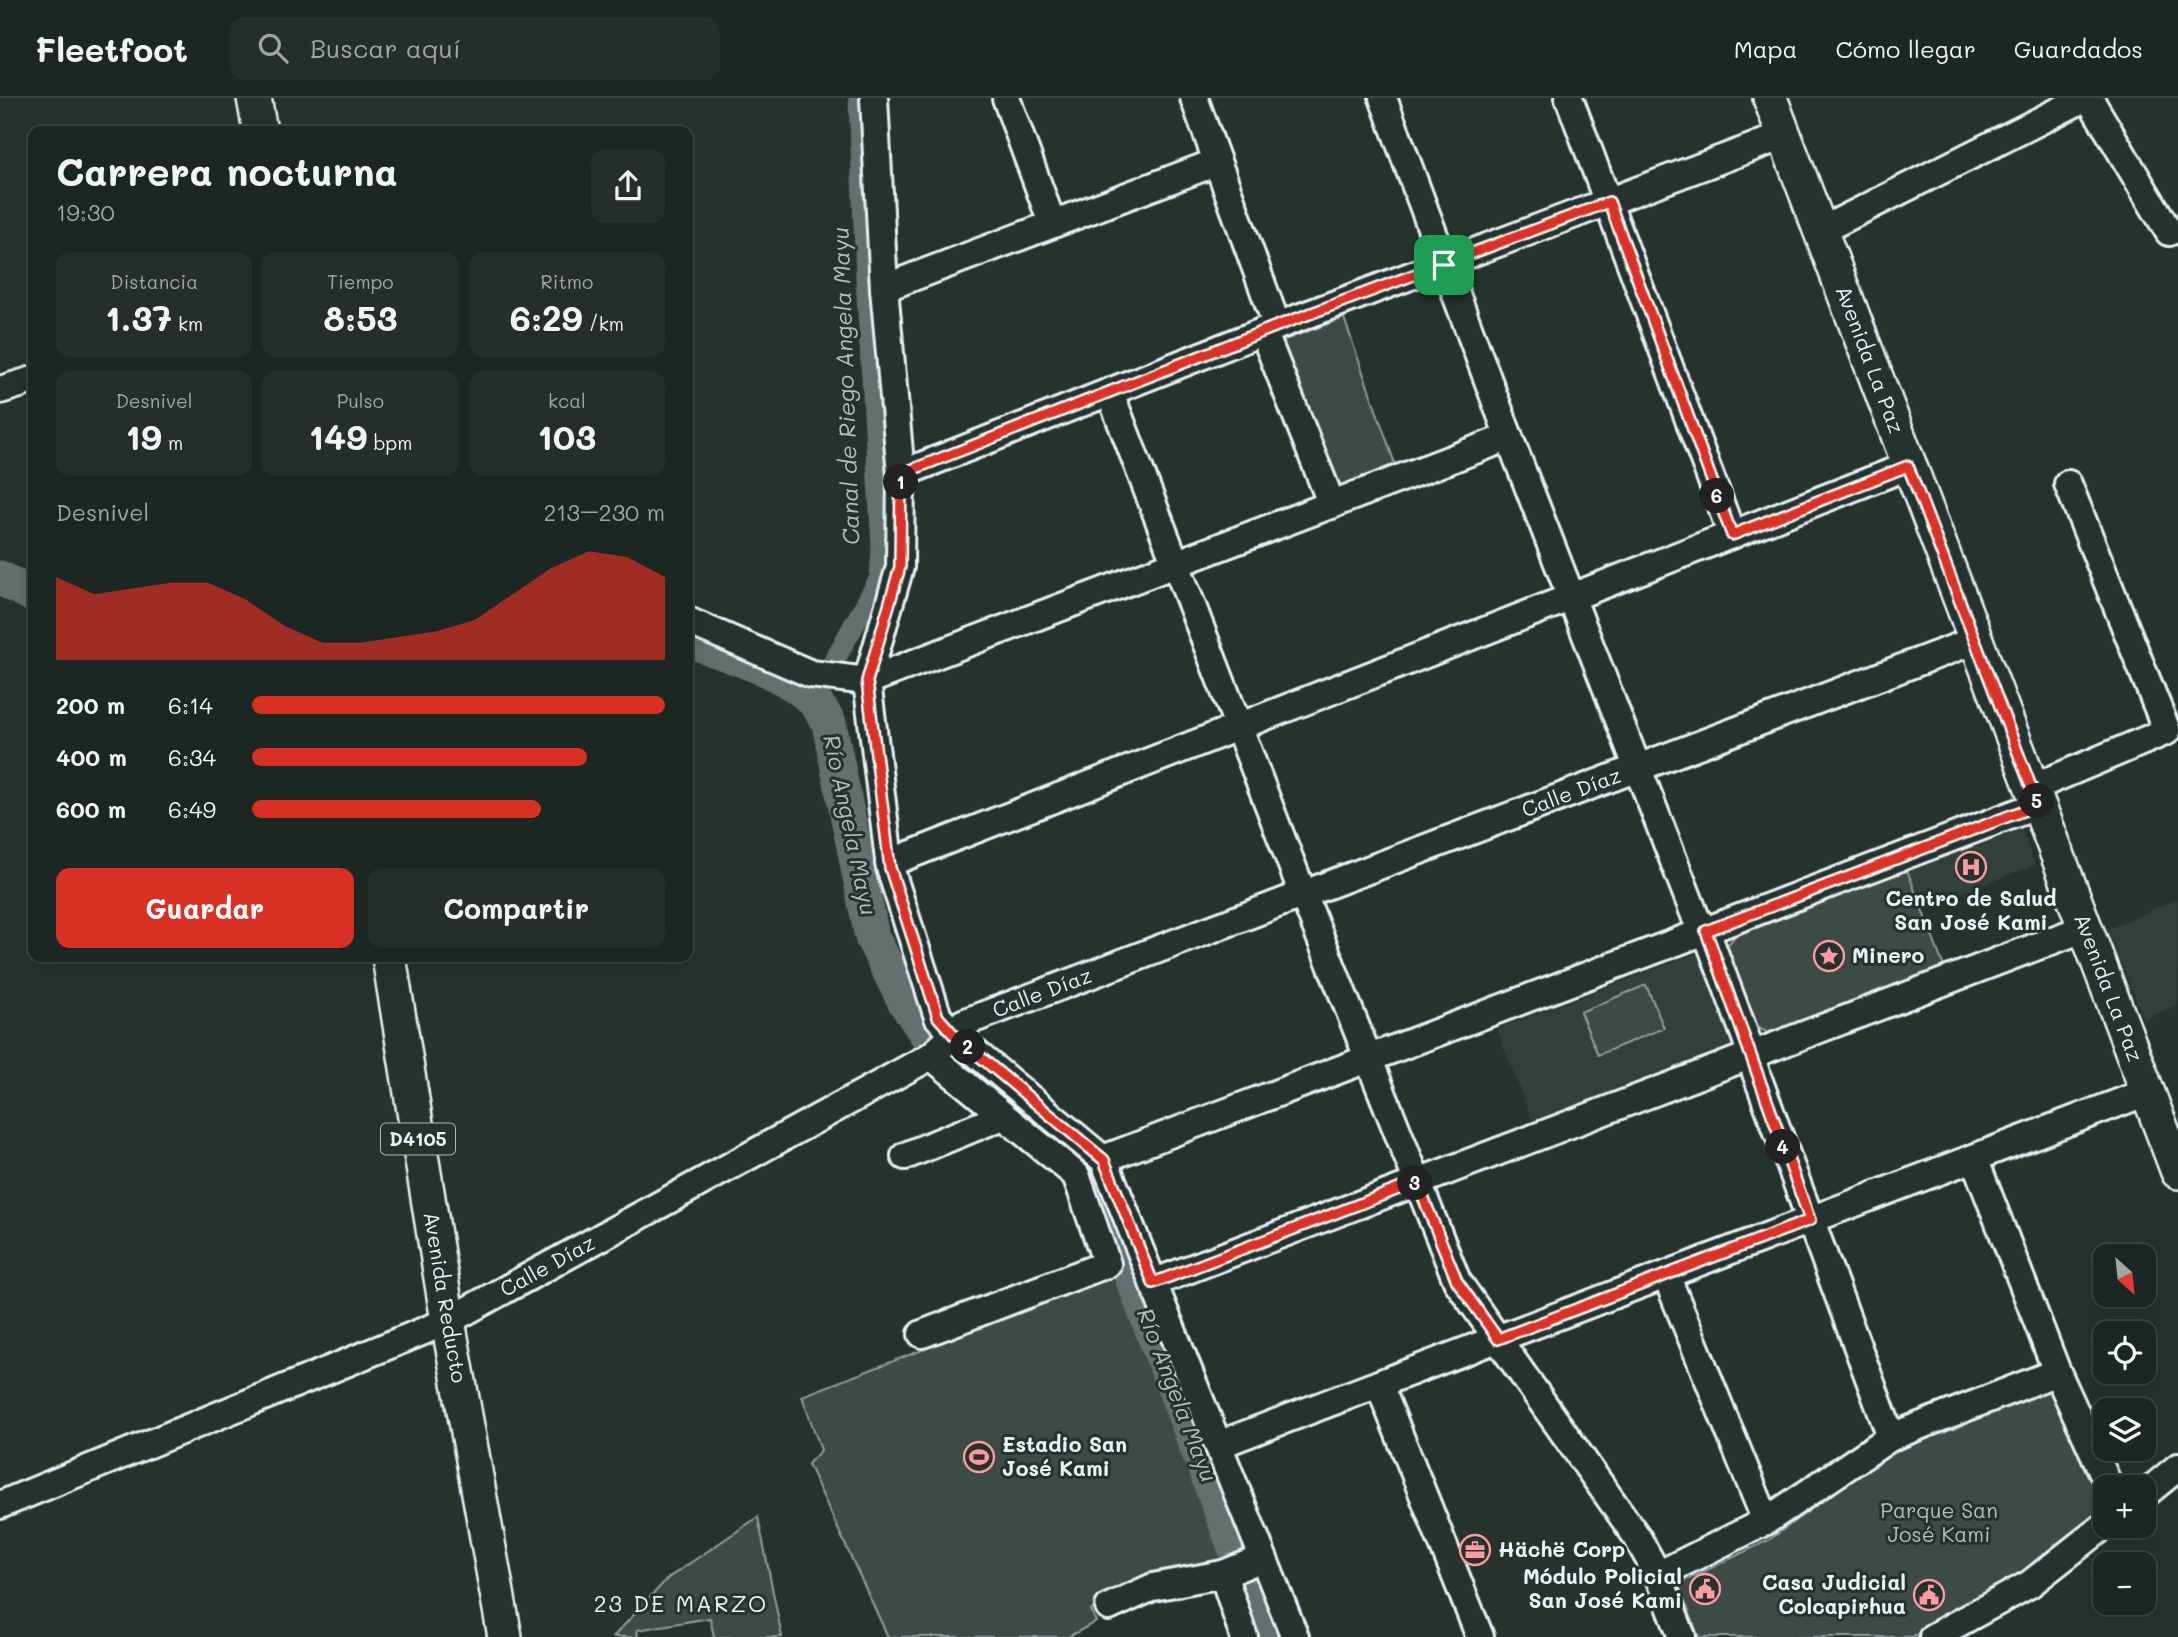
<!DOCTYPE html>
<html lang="es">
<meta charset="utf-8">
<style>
:root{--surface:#1c2622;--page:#252e2a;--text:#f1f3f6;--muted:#a0a5a5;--line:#3a4340;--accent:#d93025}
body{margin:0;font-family:Mali,sans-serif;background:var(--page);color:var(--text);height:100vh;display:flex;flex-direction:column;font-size:26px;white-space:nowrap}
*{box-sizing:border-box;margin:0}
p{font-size:23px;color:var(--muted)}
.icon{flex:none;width:38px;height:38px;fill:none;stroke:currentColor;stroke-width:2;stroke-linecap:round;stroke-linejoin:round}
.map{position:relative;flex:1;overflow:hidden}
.sheet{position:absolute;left:28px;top:28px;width:665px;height:836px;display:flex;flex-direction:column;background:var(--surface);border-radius:14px;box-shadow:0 7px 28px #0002,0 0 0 2px var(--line)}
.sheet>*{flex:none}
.needle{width:46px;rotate:153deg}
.buttons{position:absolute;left:2093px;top:1146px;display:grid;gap:14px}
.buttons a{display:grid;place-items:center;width:63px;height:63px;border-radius:14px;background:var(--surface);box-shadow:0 7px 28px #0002,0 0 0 2px var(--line);font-size:35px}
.pin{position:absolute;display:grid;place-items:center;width:60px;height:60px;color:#fff;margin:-30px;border-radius:14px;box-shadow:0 4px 10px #0006}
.km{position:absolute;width:35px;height:35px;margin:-18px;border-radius:50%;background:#222;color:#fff;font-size:19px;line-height:35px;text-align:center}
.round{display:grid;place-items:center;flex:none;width:74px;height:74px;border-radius:14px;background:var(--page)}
.overview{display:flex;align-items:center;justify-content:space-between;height:119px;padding:0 28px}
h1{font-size:38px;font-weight:700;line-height:52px}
.stats{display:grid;grid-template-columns:repeat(3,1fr);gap:10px;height:119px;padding:7px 28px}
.stats div{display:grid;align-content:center;border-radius:14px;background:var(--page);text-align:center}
.stats b{font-size:35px;font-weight:700}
.stats small{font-size:19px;font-weight:400}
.stats p{font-size:19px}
.chart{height:196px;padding:14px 28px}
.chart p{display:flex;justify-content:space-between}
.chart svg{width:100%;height:126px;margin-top:7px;fill:var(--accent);opacity:.7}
.primary-button{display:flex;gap:14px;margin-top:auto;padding:14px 28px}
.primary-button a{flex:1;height:80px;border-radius:14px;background:var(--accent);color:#fff;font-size:28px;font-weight:700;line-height:80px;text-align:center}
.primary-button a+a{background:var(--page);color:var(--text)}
ul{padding:0 28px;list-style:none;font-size:23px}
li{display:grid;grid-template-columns:112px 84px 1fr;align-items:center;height:52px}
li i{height:18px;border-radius:9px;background:var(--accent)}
header{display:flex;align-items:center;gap:42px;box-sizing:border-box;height:98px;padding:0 35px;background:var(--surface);border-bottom:2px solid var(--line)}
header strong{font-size:33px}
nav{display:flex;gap:38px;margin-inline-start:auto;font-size:24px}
.search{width:490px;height:63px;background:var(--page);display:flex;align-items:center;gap:18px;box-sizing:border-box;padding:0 24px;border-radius:14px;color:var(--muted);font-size:26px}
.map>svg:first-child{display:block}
.built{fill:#333f3a}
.green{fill:#3e4b47;stroke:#939ea0;stroke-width:2}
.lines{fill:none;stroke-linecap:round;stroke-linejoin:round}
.canal{stroke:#636f6d;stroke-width:21}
.river{stroke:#636f6d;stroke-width:35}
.minor-casing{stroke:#e8f1f8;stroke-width:32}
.major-casing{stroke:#e8f1f8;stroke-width:38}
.minor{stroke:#26332d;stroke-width:26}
.major{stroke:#26332d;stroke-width:33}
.route-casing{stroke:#fff;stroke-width:14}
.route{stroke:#d93025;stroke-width:9}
.labels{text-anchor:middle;stroke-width:6;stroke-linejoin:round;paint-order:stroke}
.shield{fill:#26332d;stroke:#aeb8bb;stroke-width:2}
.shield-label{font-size:19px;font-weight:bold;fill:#e8f1f8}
.street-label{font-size:21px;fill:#e8f1f8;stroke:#26332d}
.poi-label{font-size:21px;font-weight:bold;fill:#e8f1f8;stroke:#26332d;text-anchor:start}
.park-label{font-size:21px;fill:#b5bfc3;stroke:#26332d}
.water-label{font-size:23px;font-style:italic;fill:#b3bdc0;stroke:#26332d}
.neighbourhood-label{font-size:23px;letter-spacing:2px;fill:#e8f1f8;stroke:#26332d}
</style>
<header>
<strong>Fleetfoot</strong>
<div class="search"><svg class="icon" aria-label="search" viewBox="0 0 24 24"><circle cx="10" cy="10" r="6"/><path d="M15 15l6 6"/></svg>Buscar aquí</div>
<nav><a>Mapa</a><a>Cómo llegar</a><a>Guardados</a></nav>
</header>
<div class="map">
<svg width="2178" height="1539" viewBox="0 0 2178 1539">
<rect width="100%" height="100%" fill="#26332d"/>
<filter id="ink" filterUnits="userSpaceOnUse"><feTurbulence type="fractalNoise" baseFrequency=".0143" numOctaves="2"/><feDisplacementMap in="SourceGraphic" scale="14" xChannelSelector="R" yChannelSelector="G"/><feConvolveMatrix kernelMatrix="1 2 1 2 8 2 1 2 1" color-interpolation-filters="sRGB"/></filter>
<g filter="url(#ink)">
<path class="built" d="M2020,728L2035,767L1922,810L1907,772Z
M2178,801V907L2144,921L2107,831Z
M1697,855L1732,947L1532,1023L1497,931Z"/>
<path class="green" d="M1344,220L1395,366L1334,392L1279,244Z
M1907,772L1944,869L1768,935L1751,926L1723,852L1735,838Z
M1646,887L1664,930L1598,957L1580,914Z
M1129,1140L1252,1457L1186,1473L1091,1512L1096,1524L1068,1539H888L808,1366L821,1352L802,1298L1079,1192L1113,1169L1112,1148Z
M2043,1292L2053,1296L2105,1403V1415L2019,1480L1912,1539H1699L1678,1486L1769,1442L1897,1348Z
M758,1419L782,1539H714L710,1520L637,1532L638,1539H613L668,1480Z"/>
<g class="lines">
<path class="canal" d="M834,563L880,480L882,448L866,180L859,0"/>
<path class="river" d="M0,480L33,497
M688,542C727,557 783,572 813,602C819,608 824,617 829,625L872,839L905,904L925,934L930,939
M955,960L1091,1071L1236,1452
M1248,1489L1267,1539"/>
<g class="minor-casing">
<g id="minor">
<path d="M874,0L884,190L901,376L900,469L867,583L890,770L938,919L954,937L1104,1062L1295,1539"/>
<path d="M1006,0L1052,125"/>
<path d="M1194,0L1277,228"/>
<path d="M1383,0L1509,339L1696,820L1706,833L1746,940L1756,975L1891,1339"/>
<path d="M1569,0L1732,437"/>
<path d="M2089,0L2169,134"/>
<path d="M1820,133L2085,0"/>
<path d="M884,190L1217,64"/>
<path d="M1263,233L1332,407"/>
<path d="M0,292L33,282"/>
<path d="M1110,295L1303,796L1457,1183L1637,1439L1658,1477L1682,1539"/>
<path d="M901,376L1277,228L1783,38"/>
<path d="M688,523L811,576L867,583L1509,339"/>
<path d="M2032,690L2167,633L2068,386"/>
<path d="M889,765L1908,368"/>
<path d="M905,1058L1003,1018"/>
<path d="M1974,1060L2057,1274L2110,1390"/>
<path d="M1103,1061L2038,707"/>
<path d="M1666,1177L1766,1423"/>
<path d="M1153,1185L2085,830"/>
<path d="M922,1236L1107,1166L1076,1077L931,958"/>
<path d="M1379,1286L1480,1539"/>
<path d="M1218,1347L2147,994"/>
<path d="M2144,1397L2178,1369"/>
<path id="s1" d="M0,1407L448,1223L931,958L954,937L963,925L1976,542"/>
<path d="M1223,1476L1244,1539"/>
<path d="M1658,1477L1766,1423L1891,1339L2057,1274"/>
<path d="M1109,1509L1153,1489L1223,1476L1263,1460"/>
<path d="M1933,1539L2030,1486L2105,1427"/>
</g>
</g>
<g class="major-casing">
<g id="major">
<path d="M254,0L260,33"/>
<path id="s2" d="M1770,0L2178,1074"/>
<path id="s3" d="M389,859L448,1223L505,1539"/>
</g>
</g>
<use href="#minor" class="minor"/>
<use href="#major" class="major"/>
</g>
</g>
<g class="lines" filter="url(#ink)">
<g class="route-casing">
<path id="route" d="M1609,104L1732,437L1908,368L2038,707L1706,833L1810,1122L1498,1241L1457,1183L1417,1084L1153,1185L1104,1062L954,937L938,919L890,770L867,583L900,469L901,376L1277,228Z"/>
</g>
<use href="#route" class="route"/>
</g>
<defs>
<g id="hospital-ring" transform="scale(1.575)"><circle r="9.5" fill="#26332d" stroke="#ff9aa2" stroke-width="1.5"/><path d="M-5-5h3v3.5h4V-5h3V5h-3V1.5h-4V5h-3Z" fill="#ff9aa2"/></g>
<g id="sight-ring" transform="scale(1.575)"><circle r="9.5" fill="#26332d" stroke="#ff9aa2" stroke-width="1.5"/><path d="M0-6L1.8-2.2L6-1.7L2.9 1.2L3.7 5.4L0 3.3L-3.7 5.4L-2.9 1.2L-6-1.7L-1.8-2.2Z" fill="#ff9aa2"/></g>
<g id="stadium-ring" transform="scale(1.575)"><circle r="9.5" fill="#26332d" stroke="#ff9aa2" stroke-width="1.5"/><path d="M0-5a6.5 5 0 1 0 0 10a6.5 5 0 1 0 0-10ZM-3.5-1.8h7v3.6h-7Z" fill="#ff9aa2"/></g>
<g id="office-ring" transform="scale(1.575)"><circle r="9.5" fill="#26332d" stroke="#ff9aa2" stroke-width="1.5"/><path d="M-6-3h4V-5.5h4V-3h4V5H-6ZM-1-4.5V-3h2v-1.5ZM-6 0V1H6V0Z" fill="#ff9aa2"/></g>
<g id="civic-ring" transform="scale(1.575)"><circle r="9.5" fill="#26332d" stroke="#ff9aa2" stroke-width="1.5"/><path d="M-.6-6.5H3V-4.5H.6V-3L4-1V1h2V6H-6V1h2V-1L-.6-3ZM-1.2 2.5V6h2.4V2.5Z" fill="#ff9aa2"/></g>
</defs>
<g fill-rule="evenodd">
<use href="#hospital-ring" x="1971" y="769"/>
<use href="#sight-ring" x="1829" y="858"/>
<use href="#stadium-ring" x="979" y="1359"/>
<use href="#office-ring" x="1475" y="1452"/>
<use href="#civic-ring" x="1705" y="1491"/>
<use href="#civic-ring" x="1929" y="1497"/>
</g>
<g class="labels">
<rect class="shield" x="381" y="1025.5" width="74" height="31" rx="5"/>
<g class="shield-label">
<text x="418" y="1048">D4105</text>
</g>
<g class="street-label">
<text dy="7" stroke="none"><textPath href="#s2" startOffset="280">Avenida La Paz</textPath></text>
<text dy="7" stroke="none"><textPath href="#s1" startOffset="1732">Calle Díaz</textPath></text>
<text dy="7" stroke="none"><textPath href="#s2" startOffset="952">Avenida La Paz</textPath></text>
<text dy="7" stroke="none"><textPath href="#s1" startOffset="1166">Calle Díaz</textPath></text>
<text dy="7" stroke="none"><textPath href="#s1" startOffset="598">Calle Díaz</textPath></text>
<text dy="7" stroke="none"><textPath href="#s3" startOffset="345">Avenida Reducto</textPath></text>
</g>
<g class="poi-label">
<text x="1971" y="808" text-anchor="middle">Centro de Salud<tspan x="1971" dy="24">San José Kami</tspan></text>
<text x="1852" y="865">Minero</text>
<text x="1002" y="1354">Estadio San<tspan x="1002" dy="24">José Kami</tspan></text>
<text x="1498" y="1459">Hächë Corp</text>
<text x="1682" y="1486" text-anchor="end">Módulo Policial<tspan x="1682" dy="24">San José Kami</tspan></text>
<text x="1906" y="1492" text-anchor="end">Casa Judicial<tspan x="1906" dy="24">Colcapirhua</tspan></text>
</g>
<g class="park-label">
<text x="1939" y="1420">Parque San<tspan x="1939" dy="24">José Kami</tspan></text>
</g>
<g class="water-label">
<text transform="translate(846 288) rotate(-92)" y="8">Canal de Riego Angela Mayu</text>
<text transform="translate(850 727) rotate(78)" y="8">Río Angela Mayu</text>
<text transform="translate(1177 1297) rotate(69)" y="8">Río Angela Mayu</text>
</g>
<g class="neighbourhood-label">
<text x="681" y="1514">23 DE MARZO</text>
</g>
</g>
</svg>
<div class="buttons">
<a><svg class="needle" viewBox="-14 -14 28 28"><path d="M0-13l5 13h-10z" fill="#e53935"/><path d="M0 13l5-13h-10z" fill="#a0a5a5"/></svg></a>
<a><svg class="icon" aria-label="locate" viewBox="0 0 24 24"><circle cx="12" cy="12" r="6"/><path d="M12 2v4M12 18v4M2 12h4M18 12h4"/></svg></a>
<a><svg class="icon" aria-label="layers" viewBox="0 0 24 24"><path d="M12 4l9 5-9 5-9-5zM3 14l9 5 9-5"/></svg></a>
<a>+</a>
<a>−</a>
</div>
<div class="pin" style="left:1444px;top:167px;background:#1e9e55"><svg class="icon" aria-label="arrive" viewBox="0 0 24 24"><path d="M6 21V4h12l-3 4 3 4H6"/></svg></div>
<b class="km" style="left:901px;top:384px">1</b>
<b class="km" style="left:968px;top:949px">2</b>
<b class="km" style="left:1415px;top:1085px">3</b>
<b class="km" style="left:1783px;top:1049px">4</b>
<b class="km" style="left:2037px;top:703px">5</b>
<b class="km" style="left:1717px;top:398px">6</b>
<section class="sheet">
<div class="overview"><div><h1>Carrera nocturna</h1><p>19:30</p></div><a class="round"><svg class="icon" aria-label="share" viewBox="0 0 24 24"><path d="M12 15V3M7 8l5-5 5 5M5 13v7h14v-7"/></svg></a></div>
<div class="stats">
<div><p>Distancia</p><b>1.37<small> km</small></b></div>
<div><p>Tiempo</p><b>8:53</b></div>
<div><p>Ritmo</p><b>6:29<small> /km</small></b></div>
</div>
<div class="stats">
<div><p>Desnivel</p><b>19<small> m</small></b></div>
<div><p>Pulso</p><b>149<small> bpm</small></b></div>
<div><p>kcal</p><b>103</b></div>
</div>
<div class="chart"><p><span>Desnivel</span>213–230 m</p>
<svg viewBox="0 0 160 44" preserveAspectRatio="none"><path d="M0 44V15L10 21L20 19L30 17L40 17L50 23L60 32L70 38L80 38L90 36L100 34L110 30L120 21L130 12L140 6L150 8L160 15V44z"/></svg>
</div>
<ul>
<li><b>200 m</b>6:14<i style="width:100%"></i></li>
<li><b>400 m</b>6:34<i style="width:81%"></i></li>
<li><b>600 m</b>6:49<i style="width:70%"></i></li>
</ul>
<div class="primary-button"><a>Guardar</a><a>Compartir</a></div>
</section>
</div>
